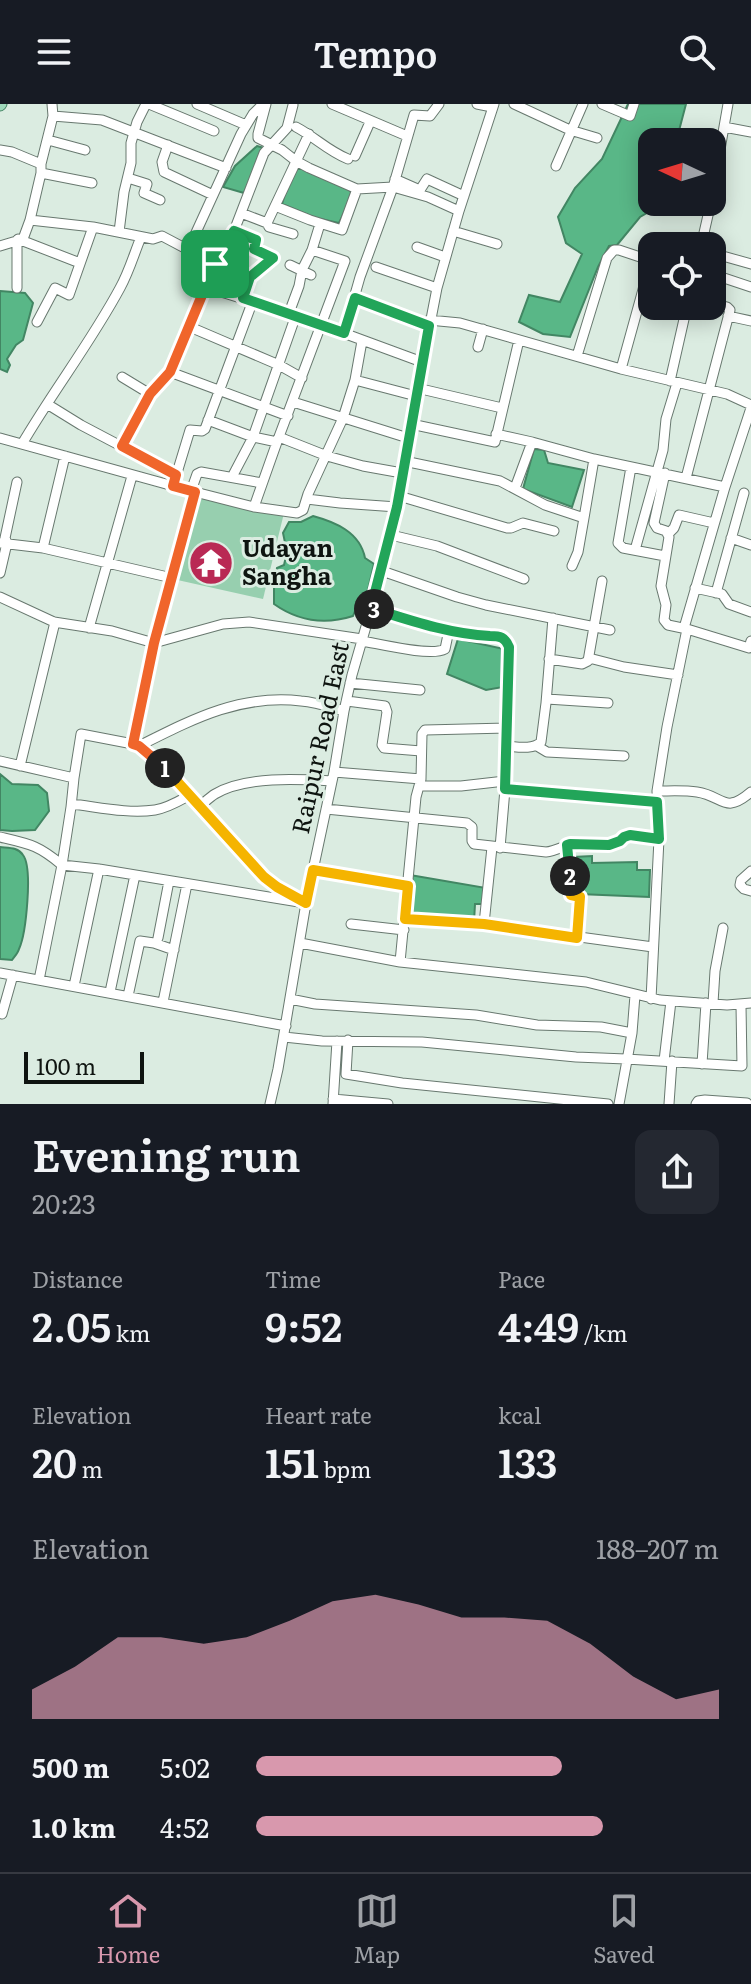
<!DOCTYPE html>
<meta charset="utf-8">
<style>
:root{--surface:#171b24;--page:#242831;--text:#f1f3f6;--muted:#9ea1a6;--line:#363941;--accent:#d898ad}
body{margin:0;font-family:Literata,serif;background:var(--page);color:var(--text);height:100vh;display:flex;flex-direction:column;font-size:30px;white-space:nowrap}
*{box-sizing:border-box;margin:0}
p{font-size:26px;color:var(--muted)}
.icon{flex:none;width:44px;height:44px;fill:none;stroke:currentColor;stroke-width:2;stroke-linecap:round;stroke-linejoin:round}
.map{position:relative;height:1000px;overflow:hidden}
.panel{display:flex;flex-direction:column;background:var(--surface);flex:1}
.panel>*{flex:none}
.needle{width:52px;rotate:274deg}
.buttons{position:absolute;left:638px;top:24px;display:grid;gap:16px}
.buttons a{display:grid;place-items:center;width:88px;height:88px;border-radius:16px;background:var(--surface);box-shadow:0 4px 20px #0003;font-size:40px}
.scale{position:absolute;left:24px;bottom:20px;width:120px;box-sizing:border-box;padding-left:8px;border:4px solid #0e1410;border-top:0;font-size:22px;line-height:28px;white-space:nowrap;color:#0e1410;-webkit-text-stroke:6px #dbece1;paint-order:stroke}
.pin{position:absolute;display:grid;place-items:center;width:68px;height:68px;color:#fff;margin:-34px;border-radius:16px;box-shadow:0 4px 12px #0006}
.km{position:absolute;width:40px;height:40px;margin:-20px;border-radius:50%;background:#222;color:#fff;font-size:22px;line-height:40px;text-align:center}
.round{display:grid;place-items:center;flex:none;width:84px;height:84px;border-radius:16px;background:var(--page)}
.overview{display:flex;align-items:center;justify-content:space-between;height:136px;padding:0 32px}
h1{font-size:44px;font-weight:600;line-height:60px}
.figures{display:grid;grid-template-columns:repeat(3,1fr);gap:12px;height:136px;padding:8px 32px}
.figures div{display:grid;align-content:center}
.figures b{font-size:40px;font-weight:600}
.figures small{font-size:22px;font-weight:400}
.figures p{font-size:22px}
.chart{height:224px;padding:16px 32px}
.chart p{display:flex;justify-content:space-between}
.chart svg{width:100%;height:144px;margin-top:8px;fill:var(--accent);opacity:.7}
ul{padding:0 32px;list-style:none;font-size:26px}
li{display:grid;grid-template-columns:128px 96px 1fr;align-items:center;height:60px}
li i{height:20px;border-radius:10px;background:var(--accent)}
header{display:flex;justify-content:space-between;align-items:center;height:104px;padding:0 32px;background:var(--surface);font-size:36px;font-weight:600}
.dock{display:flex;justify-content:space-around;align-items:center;height:112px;border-top:2px solid var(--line);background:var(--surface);font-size:22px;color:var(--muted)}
.dock a{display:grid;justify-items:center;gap:4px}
.dock .selected{color:var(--accent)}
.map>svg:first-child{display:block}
.green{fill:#97cfaf}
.water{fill:#59b787;stroke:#428663;stroke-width:2}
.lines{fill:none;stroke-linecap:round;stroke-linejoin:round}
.minor-casing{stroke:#68786f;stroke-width:11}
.major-casing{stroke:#438362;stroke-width:13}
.minor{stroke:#fff;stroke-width:9}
.major{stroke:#9fd9bb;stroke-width:11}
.split-1-casing{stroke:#fff;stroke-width:16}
.split-2-casing{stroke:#fff;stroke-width:16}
.split-3-casing{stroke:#fff;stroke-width:16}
.split-4-casing{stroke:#fff;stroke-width:16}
.split-1{stroke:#f0652b;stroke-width:10}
.split-2{stroke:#f5b400;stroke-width:10}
.split-3{stroke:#22a559;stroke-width:10}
.split-4{stroke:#22a559;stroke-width:10}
.labels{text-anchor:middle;stroke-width:6;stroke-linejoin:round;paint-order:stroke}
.poi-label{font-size:24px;font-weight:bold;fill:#0e1410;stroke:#dbece1;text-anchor:start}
.street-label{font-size:24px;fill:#0e1410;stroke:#dbece1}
</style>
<header><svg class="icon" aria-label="menu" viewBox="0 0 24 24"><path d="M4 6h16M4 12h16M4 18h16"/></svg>Tempo<svg class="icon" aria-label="search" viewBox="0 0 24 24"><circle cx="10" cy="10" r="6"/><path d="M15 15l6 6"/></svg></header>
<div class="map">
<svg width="751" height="1000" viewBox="0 0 751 1000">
<rect width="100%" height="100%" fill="#dbece1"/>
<path class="green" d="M197,389L284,409L263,495L173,475Z"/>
<path class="water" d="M628,0H686L676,38H652V98H660L659,102L640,113L617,141L609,142L598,163L570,233L543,230L519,218L529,191L560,198L582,150L566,139L558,113L575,84L602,55Z
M257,42L264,44L244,89L223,83L235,62Z
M295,65H305L343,79L353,90L339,119L316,114L282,100L290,73Z
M0,187L25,189L33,199L23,236L16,241L7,255L10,261L7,268L0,265Z
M534,345L544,346L548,359L584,366L572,403L523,385Z
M313,412C335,418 360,428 365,454L374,460L367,490L358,500L353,512C325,521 298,517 274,500V484L277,464L284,461L287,448L283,429L289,418H301Z
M458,535L504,545L503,583L486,586L447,570Z
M0,670L12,680L38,681L47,689L49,707L35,726L12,727L0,726Z
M0,743C9,744 18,743 23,751C33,764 26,830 19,845C18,849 15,852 12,856L0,855Z
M592,752V759L637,758V766H650L649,793L579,790L575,786L573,753Z
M410,771L486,784L484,800H475L474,818L406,811Z"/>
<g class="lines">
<g class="minor-casing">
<path id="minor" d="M149,0L214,27
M197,0L246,21
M266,0L258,30V34L282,46L296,57L309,64L357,85L393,83L428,93L459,107
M332,0L407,32
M477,0L492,3
M514,0L570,26L597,34
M602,0L630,12L634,0
M53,12L102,16L226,64
M296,23C315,33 328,47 348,55
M724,23L751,28
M48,36L85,46
M168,41L162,58L164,68L213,91
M0,46L12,48L41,60
M355,52L370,18
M556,62L583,0
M41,69L92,79
M128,74L147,80L144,89L160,96
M395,75L420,86L427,75L464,92
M712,91L728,0
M275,102L310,116L342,126L357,85
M241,109L267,119L269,123L293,130
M30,116L93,123L153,135L162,132L215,160
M267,119L309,30
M234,127L264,49L287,24L293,1
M453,127L497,140
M119,128L124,88L131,59V39L137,18L146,0
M18,135L80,159
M0,142L23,135L30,116L41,69V60L53,12L52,0
M656,142V141
M701,142L711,98
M417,143L445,153
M188,146L241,30L253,10L263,0
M712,149L751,160
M290,161L311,171
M376,163L437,184
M712,170L751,183
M205,183L289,209L422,258
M17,184V136
M355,194L429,222
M289,209L299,182L302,166L312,146L320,120
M728,212L751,217
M429,216L460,219L621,265L727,290L751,301
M37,218L55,184L69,191L93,123
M190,223L279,261L302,274
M344,229L360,173L393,83L414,11L430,12L439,0
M478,243L483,225
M577,252L607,154L614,146H619L652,157
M621,265L652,153
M170,268L288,312
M122,273L150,290
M355,276L416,292
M670,277L687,202
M417,284L502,304
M293,298L408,334
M47,300L81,321L176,371
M208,316L253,333L277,338
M411,320L495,338L519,236
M496,330L532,338
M279,333L327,352L363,362L402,369
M0,334L195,388L154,539L133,640L139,642L165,664L268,776L277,783L306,799
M22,340C53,287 91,238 120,184C129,168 134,150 141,133
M122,342L150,290L170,268L215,160L234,127L256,136L254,145L273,154L250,173L243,194
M404,357L500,377L545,401L584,414L594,355L725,383L751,304
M631,363L618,439L623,444L665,452
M232,373L253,333L296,211
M686,374L730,206L727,203L712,199
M173,382L190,326L202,327L205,325L252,199
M515,384L532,338L594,355
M191,387L197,370L201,368L262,379
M195,388L254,403L297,409L303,406L308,390L343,314L355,276L362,237
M399,392L507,424H511L523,419L554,427
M307,395L340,399L397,403
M254,403L277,338L345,157L312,146
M669,429L674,424L679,411L714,419
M391,431L437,442L524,475
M731,434L751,441
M0,439L43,444L172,474
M43,444L65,352
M635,446L663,346L666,315L677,279
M572,462L578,448L584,414
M382,467L457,493L486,501L610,526
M0,469L7,439L5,434L17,378
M695,484L722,490L729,500L751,508
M716,489L744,389
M0,493L54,518L112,527L154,539
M371,504L461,529L501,533L507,537L509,543L505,677
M89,524L132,372
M684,524L725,383
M687,525L749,544L751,537
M362,537C380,540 431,553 445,545L449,526
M154,539L223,520L249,518L362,535
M589,554L624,563L678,571
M549,555L582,560L588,557L602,477
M350,579L420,586
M547,595L608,599
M347,597L385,602L387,608L382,641L384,644L421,647
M139,642C193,615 240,590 301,597C316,598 330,603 344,607
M507,642C518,643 533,646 541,638L546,599L553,514
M537,642L547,648L624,652
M0,657L74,674L71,703L62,761L99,765L299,798
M20,662L55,518
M334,668L421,675L419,682H461L505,677V685L657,698
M74,674L81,630L133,640
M421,675L422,630L425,626L507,624
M657,687C670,687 684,686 697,688C724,692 724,711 751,688
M72,700C98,703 128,710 155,706C168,704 179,697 190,691
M200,702C205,698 210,693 215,690C245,672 298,675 332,677
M326,705L467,719L472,723V737L474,740L546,748C556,747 563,742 572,740C586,736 601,742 615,740L624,733L630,731L659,735
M0,733C30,740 38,741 62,761L39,876
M567,741L571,791L580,793L577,834
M500,744L505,685
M313,766L408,782
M751,767L741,776L740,781L744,785L751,787
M405,815L484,820L653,843
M351,820L404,826
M484,820L492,743
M158,834L169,777
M300,839L400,858L586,878L660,896L727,901L751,899
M400,858L416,693L419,682
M0,869L286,922
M74,882L99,765
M110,888L135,771
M128,892L140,837L154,839L174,846
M290,895L315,900L476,911L537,921L601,923L632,929
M651,895L659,735L657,687L667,623L687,525L668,521L664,516L666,501L661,482L669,433L666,427L657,424L654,419L665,369
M163,898L187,780
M713,899L715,867L723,824
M2,910L13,871
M284,933L322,937L422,938L576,953L626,955L742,962L741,901
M348,936L346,970L402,979L608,1000
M664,957L671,897
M702,960L706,899
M333,995L388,1000
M270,1000L278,965L306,799L334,668L344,607L352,571L382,467L397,403L408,334L437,184L459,107L494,0
M333,1000L337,937
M619,1000L632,929L635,891
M669,1000L672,957
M696,1000L698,997L705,996L747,999"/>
</g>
<g class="major-casing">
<path id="major" d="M0,1L1,0"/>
</g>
<use href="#minor" class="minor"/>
<use href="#major" class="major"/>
</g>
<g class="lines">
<g class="split-1-casing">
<path id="split-1" d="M165,664L139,642L133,640L154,539L195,388L173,382L176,371L122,342L150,290L170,268L215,160"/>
</g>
<g class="split-2-casing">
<path id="split-2" d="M165,664L264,773L277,783L306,799L313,766L408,782L405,815L484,820L577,834L580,793L571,791L570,772"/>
</g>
<g class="split-3-casing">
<path id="split-3" d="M374,505C412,517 450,530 490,532C500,532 505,533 509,543L505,685L657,698L659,735L630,731L624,733L620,737L609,741L570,740L567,741L570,772"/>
</g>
<g class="split-4-casing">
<path id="split-4" d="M215,160L234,127L256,136L254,145L273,154L250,173L243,194L344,229L355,194L429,222L397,403L371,504L374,505"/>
</g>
<use href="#split-1" class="split-1"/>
<use href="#split-2" class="split-2"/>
<use href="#split-3" class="split-3"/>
<use href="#split-4" class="split-4"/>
</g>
<defs>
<g id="temple-disc" transform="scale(2.3)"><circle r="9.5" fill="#b92954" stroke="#dbece1"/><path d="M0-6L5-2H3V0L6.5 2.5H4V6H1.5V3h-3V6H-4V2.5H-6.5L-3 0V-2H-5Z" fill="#fff"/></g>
</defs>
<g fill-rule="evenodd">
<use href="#temple-disc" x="211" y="459"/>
</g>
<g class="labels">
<g class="poi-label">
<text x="242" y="453">Udayan<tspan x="242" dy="28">Sangha</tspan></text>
</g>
<g class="street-label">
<text transform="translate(321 634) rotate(-78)" y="8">Raipur Road East</text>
</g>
</g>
</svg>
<div class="buttons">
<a><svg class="needle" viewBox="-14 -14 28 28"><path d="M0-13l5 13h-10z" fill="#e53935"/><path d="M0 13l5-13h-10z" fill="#9ea1a6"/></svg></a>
<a><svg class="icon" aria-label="locate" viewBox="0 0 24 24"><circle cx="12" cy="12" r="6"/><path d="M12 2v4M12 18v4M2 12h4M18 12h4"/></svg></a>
</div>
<div class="scale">100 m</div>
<div class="pin" style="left:215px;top:160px;background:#1e9e55"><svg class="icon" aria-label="arrive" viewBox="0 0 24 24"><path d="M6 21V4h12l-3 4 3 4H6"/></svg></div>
<b class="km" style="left:165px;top:664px">1</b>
<b class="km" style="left:570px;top:772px">2</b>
<b class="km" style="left:374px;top:505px">3</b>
</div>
<section class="panel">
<div class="overview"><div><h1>Evening run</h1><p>20:23</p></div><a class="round"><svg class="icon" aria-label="share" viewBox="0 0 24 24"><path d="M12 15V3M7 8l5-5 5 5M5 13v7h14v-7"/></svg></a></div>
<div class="figures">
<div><p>Distance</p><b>2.05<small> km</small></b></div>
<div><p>Time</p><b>9:52</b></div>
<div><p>Pace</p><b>4:49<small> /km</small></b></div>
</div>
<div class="figures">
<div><p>Elevation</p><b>20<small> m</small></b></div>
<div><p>Heart rate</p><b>151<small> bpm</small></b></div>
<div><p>kcal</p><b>133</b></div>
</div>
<div class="chart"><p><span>Elevation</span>188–207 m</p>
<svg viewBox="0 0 160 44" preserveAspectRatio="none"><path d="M0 44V35L10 28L20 19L30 19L40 21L50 19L60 14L70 8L80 6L90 9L100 13L110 13L120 14L130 21L140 31L150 38L160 35V44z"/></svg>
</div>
<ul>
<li><b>500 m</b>5:02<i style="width:66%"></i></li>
<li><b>1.0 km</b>4:52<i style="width:75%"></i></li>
</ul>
</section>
<nav class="dock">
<a class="selected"><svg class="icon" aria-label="home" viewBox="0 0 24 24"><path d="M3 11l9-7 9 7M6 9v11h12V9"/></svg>Home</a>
<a><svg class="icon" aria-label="map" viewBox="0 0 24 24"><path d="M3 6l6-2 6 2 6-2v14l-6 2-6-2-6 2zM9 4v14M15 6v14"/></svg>Map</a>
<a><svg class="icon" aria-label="saved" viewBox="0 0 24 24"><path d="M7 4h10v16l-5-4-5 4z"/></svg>Saved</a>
</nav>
